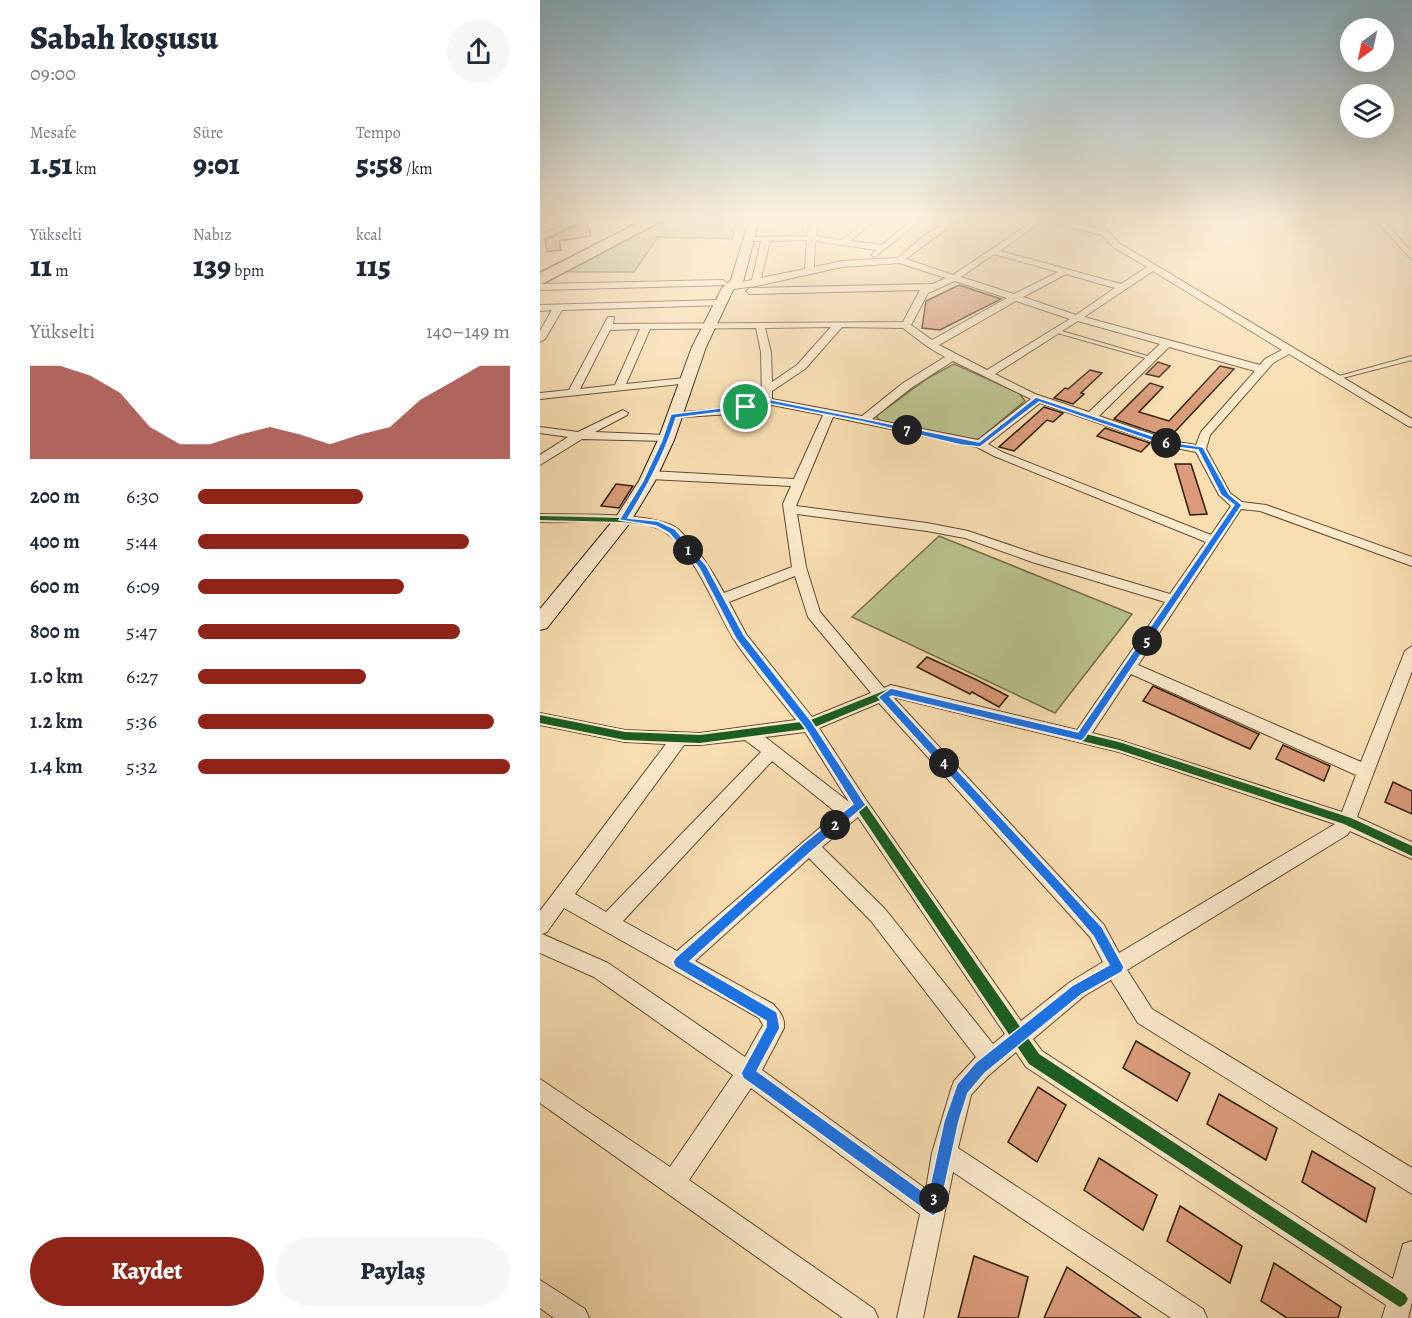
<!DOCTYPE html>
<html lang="tr">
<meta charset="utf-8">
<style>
:root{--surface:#fff;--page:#f6f6f7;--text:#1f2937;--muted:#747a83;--accent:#8f2418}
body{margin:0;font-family:Alegreya,serif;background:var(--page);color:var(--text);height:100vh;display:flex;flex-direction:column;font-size:22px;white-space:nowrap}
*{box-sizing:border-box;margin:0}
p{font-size:20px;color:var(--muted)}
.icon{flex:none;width:33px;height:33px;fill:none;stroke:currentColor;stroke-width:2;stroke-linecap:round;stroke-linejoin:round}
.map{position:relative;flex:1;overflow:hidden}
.details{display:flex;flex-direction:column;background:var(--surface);width:540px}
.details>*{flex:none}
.needle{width:39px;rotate:213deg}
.fabs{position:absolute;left:800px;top:18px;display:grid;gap:12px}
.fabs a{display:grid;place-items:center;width:54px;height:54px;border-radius:50%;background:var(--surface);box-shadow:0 6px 24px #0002;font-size:30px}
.pin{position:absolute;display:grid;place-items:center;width:51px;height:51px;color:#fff;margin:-26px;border:3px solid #fff;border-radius:50%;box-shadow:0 2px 6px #0007}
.km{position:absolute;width:30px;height:30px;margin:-15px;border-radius:50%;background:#222;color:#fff;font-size:16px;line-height:30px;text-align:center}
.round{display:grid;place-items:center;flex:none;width:63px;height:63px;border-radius:32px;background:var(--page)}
.summary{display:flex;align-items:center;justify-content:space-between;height:102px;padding:0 30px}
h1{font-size:33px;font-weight:800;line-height:45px}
.figures{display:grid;grid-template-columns:repeat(3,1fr);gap:9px;height:102px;padding:6px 30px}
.figures div{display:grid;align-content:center}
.figures b{font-size:30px;font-weight:800}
.figures small{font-size:16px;font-weight:400}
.figures p{font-size:16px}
.chart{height:168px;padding:12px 30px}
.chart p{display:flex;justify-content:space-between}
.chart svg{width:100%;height:108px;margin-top:6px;fill:var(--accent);opacity:.7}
.cta{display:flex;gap:12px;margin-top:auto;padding:12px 30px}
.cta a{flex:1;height:69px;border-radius:36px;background:var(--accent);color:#fff;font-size:24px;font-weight:800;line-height:69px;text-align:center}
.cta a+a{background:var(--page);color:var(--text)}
ul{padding:0 30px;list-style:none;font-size:20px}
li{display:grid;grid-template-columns:96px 72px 1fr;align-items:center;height:45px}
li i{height:15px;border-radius:8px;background:var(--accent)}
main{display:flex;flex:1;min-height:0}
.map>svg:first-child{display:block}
.green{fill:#bac28e;stroke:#746e4a;stroke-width:1.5}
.building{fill:#db9b7a;stroke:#2e1a06;stroke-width:1.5}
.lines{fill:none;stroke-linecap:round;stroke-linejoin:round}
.lane-casing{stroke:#614b31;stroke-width:2}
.street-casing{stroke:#614b31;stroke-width:2}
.secondary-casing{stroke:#2e1a06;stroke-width:2}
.highway-casing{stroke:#2e1a06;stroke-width:3}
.lane{fill:#fbeacc;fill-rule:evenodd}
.street{fill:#fbeacc;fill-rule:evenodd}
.secondary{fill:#fbeacc;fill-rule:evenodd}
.highway{fill:#f9deb1;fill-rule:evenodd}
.cycleway-casing{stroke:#fbeacc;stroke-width:4}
.cycleway{fill:#1b5e20;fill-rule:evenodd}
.route{fill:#1a73e8;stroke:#fff;stroke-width:1.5;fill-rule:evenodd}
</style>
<main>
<section class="details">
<div class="summary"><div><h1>Sabah koşusu</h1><p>09:00</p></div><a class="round"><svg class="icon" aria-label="share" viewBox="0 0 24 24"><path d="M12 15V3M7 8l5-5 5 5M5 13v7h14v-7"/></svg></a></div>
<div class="figures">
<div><p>Mesafe</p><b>1.51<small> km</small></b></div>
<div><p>Süre</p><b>9:01</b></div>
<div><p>Tempo</p><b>5:58<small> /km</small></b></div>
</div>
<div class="figures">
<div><p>Yükselti</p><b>11<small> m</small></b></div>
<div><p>Nabız</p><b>139<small> bpm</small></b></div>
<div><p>kcal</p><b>115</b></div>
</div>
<div class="chart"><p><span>Yükselti</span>140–149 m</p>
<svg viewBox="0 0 160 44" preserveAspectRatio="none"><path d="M0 44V6L10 6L20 10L30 17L40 31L50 38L60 38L70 34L80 31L90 34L100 38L110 34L120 31L130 20L140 13L150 6L160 6V44z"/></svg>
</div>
<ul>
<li><b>200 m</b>6:30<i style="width:53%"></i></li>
<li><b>400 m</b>5:44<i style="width:87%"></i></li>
<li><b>600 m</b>6:09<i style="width:66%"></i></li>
<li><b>800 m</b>5:47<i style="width:84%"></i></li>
<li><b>1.0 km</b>6:27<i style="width:54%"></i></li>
<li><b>1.2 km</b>5:36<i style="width:95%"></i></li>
<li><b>1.4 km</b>5:32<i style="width:100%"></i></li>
</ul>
<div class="cta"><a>Kaydet</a><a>Paylaş</a></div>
</section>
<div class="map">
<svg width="872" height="1318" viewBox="0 0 872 1318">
<rect width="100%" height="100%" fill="#f9deb1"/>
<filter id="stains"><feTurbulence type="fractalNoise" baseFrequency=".00333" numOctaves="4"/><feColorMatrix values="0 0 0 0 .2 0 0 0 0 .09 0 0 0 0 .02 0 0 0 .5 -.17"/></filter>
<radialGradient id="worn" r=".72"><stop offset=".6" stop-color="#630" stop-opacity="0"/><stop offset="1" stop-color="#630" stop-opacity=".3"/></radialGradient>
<path class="green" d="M125,220H197L192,239L118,237L94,272H21Z
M414,364L479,393L485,401L439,439L431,442L340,422L336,416L388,378Z
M399,536L592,614L515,713L312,617Z"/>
<path class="building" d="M48,224L51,236L19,241L21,250L7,252L5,240L34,226Z
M419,285L461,299L400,330L382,328L386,301Z
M618,362L630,366L619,377L606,374Z
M680,366L694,369L629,438L574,419L610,383L623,387L599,412L629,421Z
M550,370L562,373L541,393L544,394L533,404L514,398L525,388L528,389Z
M504,407L523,413L513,422L507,420L474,451L459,447Z
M565,428L610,443L601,452L557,436Z
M635,464H651L667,514L650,515Z
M76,484L93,486L79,508L61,506Z
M387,657L437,680L468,696L459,707L432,692L430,694L377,667Z
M613,686L719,734L710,749L603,701Z
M743,745L790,766L784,781L736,759Z
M853,782L872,791V814L845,802Z
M596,1041L650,1073L637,1101L583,1068Z
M498,1087L526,1105L497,1162L468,1142Z
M679,1094L737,1128L726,1160L667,1124Z
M772,1151L835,1188L826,1222L762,1182Z
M559,1158L617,1195L603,1230L544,1190Z
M640,1206L702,1246L690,1283L627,1241Z
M434,1256L488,1277L478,1318H418Z
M734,1263L801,1307L798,1318H747L721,1301Z
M527,1267L601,1318H504Z"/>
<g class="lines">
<g class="lane-casing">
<path id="lane" d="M514,330H518L614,358L609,359L514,332Z
M872,356V360L795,380L792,378Z"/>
</g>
<g class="street-casing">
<path id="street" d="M32,220H42L0,240V235Z
M269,220H277L276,236L302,240L327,220H336L310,241L342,245L372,220H381L335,257L331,255L337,250L275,241L274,267L302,261L358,258L382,237L409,220H418L366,259L413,275L495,220H517L557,229L549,220H557L579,243L872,419V427L868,426L749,354L733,363L670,435L666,449L690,493L702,502L726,505L872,557V566L720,511L701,509L598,665L821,762L865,651L872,646V671L817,817L872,842V859L810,831L807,835L587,970L612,1009L872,1168V1194L598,1023L571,980L544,996L493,1039L502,1051L853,1279L863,1244L872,1241V1302L868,1318H842L846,1305L486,1067L476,1052L448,1076L431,1095L418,1148L663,1309L667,1318H631L413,1172L383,1318H357L380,1214L211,1088L149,1180L334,1309L338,1318H303L0,1103V1079L130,1167L193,1075L54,977L0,953V911L126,744L85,742L0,725V713L85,730L160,733L256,720C236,694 213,668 195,641C176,612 150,537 114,527C81,519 35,523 0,522V514C30,515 116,511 138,529C157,547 172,570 184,593L252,567L243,504L251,486L110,479L104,475L110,471L254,479L283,415L227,404L190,414L129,418L128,416L133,413L190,408L222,399L221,352L216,328L110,329L86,384L145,378L149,379V383L0,399V393L29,390L68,317H74L73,324L363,322L380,290L210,294L206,291L210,288L392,284L406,278L359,263L302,267L216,286L185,290V286L212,280L221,241H207V237L268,236ZM503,221L562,235L573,247L607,267L581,284L460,251ZM267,240L265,269L221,278L230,241ZM454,254L518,272L474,294L421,277ZM613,271L742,350L725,359L720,365L544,317ZM526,274L575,288L536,315L483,297ZM415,281L467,298L392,340L371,325L388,293ZM476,301L530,319L447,370L399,345ZM538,321L620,344L549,412L495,394L455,374ZM291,327L257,365L232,382L231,352L225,328ZM302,327L363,328L388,347L405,357L363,383L322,416L232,399V391L265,369ZM100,329L75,385L40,389L70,330ZM629,347L715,371L661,432L656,445L632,441L559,416ZM413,361L491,399L438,440L332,419L371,388ZM500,403L626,446L656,452L679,495L691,506L671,535L462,452L448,444ZM293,417L437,447L454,456L666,542L630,594L502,556L428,531L387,523L256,506ZM257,514L387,531L425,538L492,562L625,602L537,730L351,685L344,688L280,612L266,567ZM255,576L268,617L331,693L272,717L206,634L189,602ZM591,674L816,775L802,812L579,740L552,733ZM353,697L579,752L795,824L579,953L564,925ZM339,703L550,937L563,962L530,982L481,1021L326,800L279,728ZM265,732L309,802L225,737ZM205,740L221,752L66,912L35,894L144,745H160ZM232,761L297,813L137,951L83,921ZM318,817L465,1034L453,1044L345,909L282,847ZM269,858L331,921L436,1057L414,1081L411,1089L392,1153L386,1189L222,1070L244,1028C245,1017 240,1012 233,1004L155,961ZM24,908L219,1018L223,1025L205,1057L68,963L2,934L7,932Z
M835,220H843L872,252V260Z
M183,280L187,283L186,285L0,290V284Z
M180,300L185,303L183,305L22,310L5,339L0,342V331L12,310L0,311V305Z
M83,410L88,413L87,415L55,432L126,435L132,438L126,441L42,439L0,465V455L28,437L0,433V427L38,432Z
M0,1280L45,1309L49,1318H14L0,1308Z"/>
</g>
<g class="secondary-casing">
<path id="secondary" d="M209,220H219L203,282L193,290L166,347L134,440L115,481L89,524L7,628L0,630V609L76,517L99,481L118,440L152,347L182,288L191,280Z"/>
</g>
<g class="highway-casing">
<path id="highway" d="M104,220H123L0,285V273Z"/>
</g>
<use href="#lane" class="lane"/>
<use href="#street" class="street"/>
<use href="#secondary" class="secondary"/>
<use href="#highway" class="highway"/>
<g class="cycleway-casing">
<path id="cycleway" d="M0,516L83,518L118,522L135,529L166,565L203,635L271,720L351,688L579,742L811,818L872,846V856L804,824L579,750L352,695L275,727L324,802L499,1054L865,1294L868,1299L865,1304L860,1307L855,1304L489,1064L316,808L266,729L160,743L85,740L0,723V715L85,732L160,735L261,722L197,639L160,568L129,533L116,526L83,522L0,520Z"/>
</g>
<use href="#cycleway" class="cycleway"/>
</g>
<linearGradient id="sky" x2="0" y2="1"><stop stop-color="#8ab7d2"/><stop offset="0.54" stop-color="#fcf0dc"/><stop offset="1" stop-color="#fcf0dc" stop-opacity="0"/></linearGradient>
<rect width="872" height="405" fill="url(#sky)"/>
<path class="route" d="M496,397L631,442L663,447L689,494L702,505L544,739L541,741L352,696L350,697L562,927L584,967L582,972L542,994L445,1073L428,1093L419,1121L400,1208L398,1213L393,1216L203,1078L201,1073L226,1027V1021L135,967L133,962L135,958L264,843L313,804L265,728L196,639L159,568L129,533L116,526L79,520L103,481L122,440L131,414L206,405L227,399L439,442ZM499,402L627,446L658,450L681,495L694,505L538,732L351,688L338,697L517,894L553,936L569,965L533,985L435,1063L417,1084L404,1121L388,1195L217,1071L240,1028L237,1012L150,961L273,850L326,805L272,722L204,635L166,565L135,529L118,521L88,518C108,486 125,454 136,418L206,409L227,403L324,422L421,445L440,447Z"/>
<rect width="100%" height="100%" filter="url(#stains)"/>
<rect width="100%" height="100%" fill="url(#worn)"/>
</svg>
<div class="fabs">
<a><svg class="needle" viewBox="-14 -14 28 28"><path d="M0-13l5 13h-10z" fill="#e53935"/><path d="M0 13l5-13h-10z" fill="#747a83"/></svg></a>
<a><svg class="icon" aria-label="layers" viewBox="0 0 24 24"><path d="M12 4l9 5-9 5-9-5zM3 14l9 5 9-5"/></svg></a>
</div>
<div class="pin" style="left:206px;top:407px;background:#1e9e55"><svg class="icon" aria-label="arrive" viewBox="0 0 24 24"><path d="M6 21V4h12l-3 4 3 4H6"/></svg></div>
<b class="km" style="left:148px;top:550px">1</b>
<b class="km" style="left:295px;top:825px">2</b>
<b class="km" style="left:394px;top:1198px">3</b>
<b class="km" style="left:404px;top:763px">4</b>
<b class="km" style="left:607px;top:641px">5</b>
<b class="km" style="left:626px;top:443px">6</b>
<b class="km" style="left:367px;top:430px">7</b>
</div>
</main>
